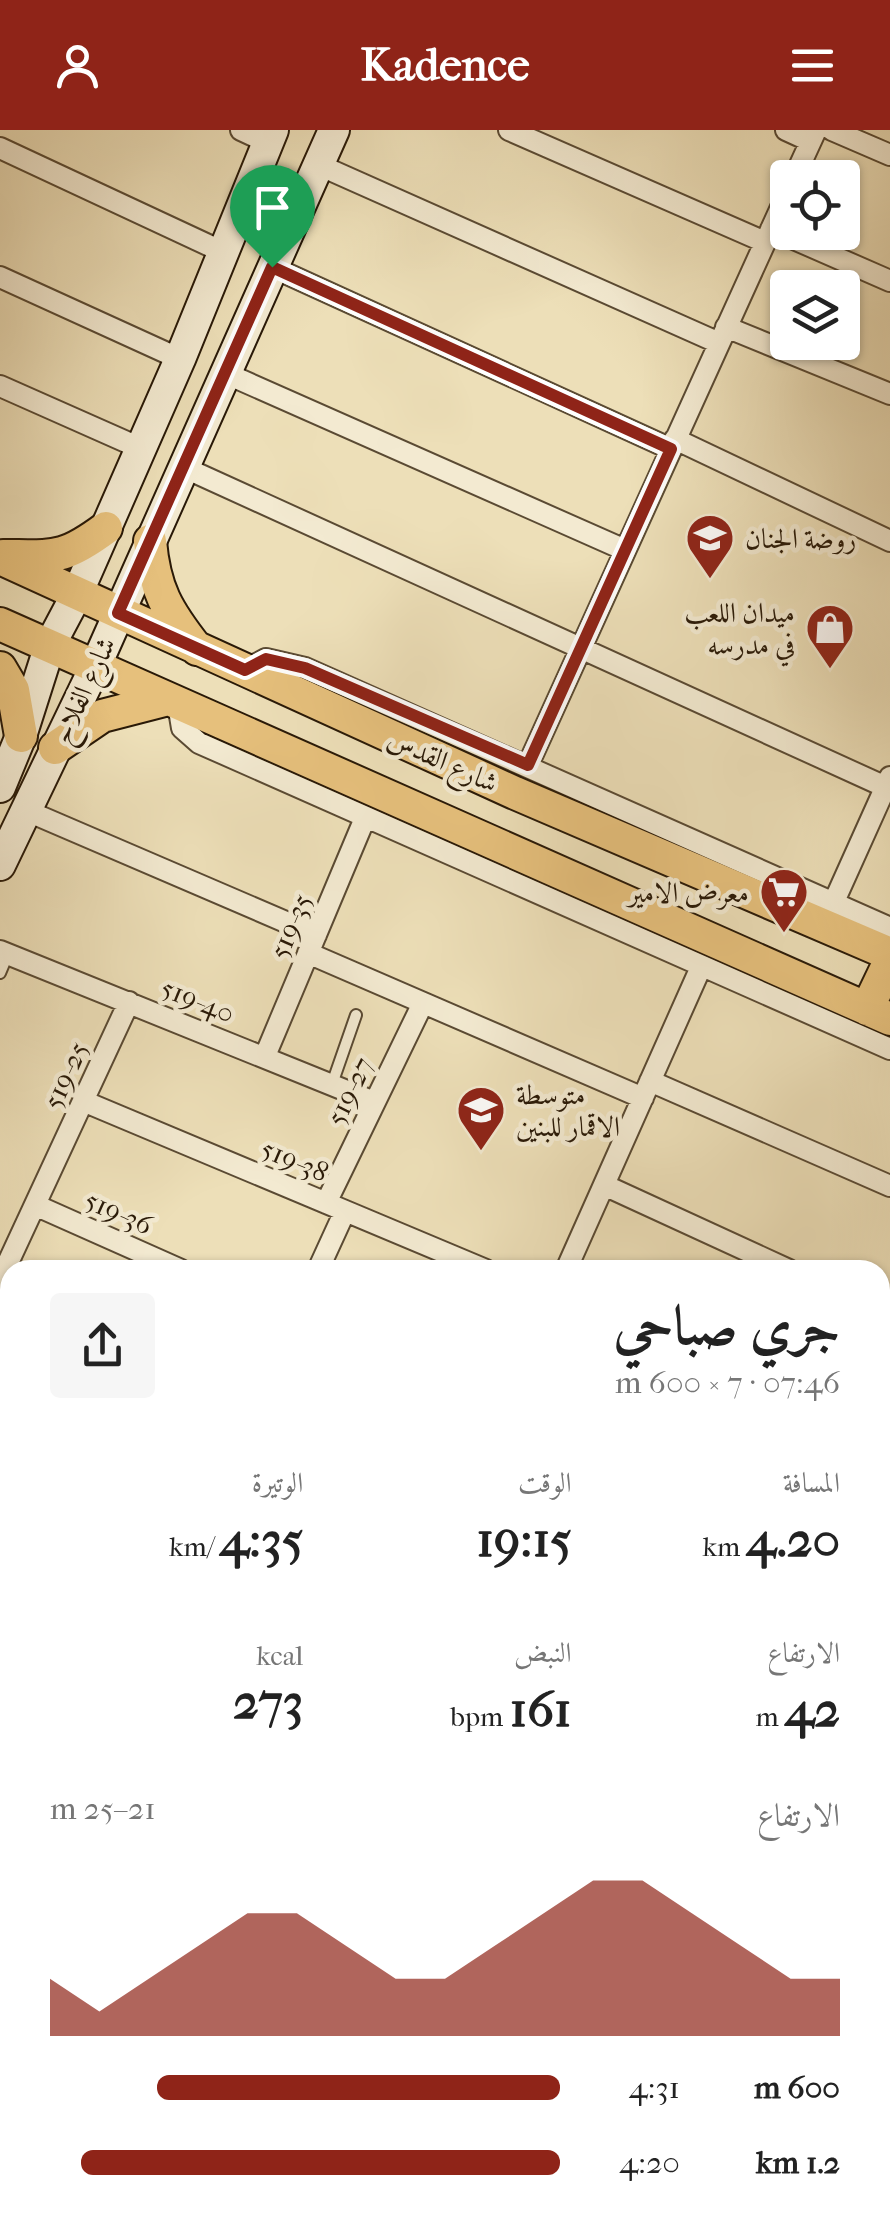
<!DOCTYPE html>
<html lang="ar">
<meta charset="utf-8">
<style>
:root{--surface:#fff;--page:#f6f6f6;--text:#222;--muted:#767676;--accent:#8f2418}
body{margin:0;font-family:"IM FELL French Canon",Amiri,serif;background:var(--page);color:var(--text);direction:rtl;height:100vh;display:flex;flex-direction:column;font-size:38px;white-space:nowrap}
*{box-sizing:border-box;margin:0}
p{font-size:32px;color:var(--muted)}
.icon{flex:none;width:55px;height:55px;fill:none;stroke:currentColor;stroke-width:2;stroke-linecap:round;stroke-linejoin:round}
.map{position:relative;flex:1;overflow:hidden;direction:ltr}
.sheet{position:absolute;left:0px;top:1130px;width:890px;height:962px;display:flex;flex-direction:column;background:var(--surface);border-radius:30px 30px 0 0;box-shadow:0 2px 8px #0004;direction:rtl}
.sheet>*{flex:none}
.fabs{position:absolute;left:770px;top:30px;display:grid;gap:20px}
.fabs a{display:grid;place-items:center;width:90px;height:90px;border-radius:10px;background:var(--surface);box-shadow:0 2px 8px #0004;font-size:50px}
.pin{position:absolute;display:grid;place-items:center;width:85px;height:85px;color:#fff;margin:-102px -42px;border-radius:50% 50% 50% 0;rotate:-45deg;box-shadow:0 0 10px #0007}
.pin .icon{rotate:45deg}
.round{display:grid;place-items:center;flex:none;width:105px;height:105px;border-radius:10px;background:var(--page)}
.summary{display:flex;align-items:center;justify-content:space-between;height:170px;padding:0 50px}
h1{font-size:55px;font-weight:700;line-height:75px}
.stats{display:grid;grid-template-columns:repeat(3,1fr);gap:15px;height:170px;padding:10px 50px}
.stats div{display:grid;align-content:center}
.stats b{font-size:50px;font-weight:700}
.stats small{font-size:28px;font-weight:400}
.stats p{font-size:28px}
.chart{height:280px;padding:20px 50px}
.chart p{display:flex;justify-content:space-between}
.chart svg{width:100%;height:180px;margin-top:10px;fill:var(--accent);opacity:.7}
ul{padding:0 50px;list-style:none;font-size:32px}
li{display:grid;grid-template-columns:160px 120px 1fr;align-items:center;height:75px}
li i{height:25px;border-radius:12px;background:var(--accent)}
header{display:flex;justify-content:space-between;align-items:center;height:130px;padding:0 50px;background:var(--accent);color:#fff;font-size:45px;font-weight:700}
.map>svg:first-child{display:block}
.green{fill:#b5c292;stroke:#6f6e4c;stroke-width:2.5}
.lines{fill:none;stroke-linecap:round;stroke-linejoin:round}
.service-casing{stroke:#5a4a33;stroke-width:14}
.minor-casing{stroke:#5a4a33;stroke-width:24}
.tertiary-casing{stroke:#5a4a33;stroke-width:29}
.secondary-casing{stroke:#291907;stroke-width:34}
.primary-casing{stroke:#291907;stroke-width:36}
.service{stroke:#f3ead1;stroke-width:10}
.minor{stroke:#f3ead1;stroke-width:20}
.tertiary{stroke:#f3ead1;stroke-width:25}
.secondary{stroke:#f3ead1;stroke-width:30}
.primary{stroke:#e6c07c;stroke-width:32}
.route-casing{stroke:#fff;stroke-width:20}
.route{stroke:#8f2418;stroke-width:12}
.labels{text-anchor:middle;stroke-width:9;stroke-linejoin:round;paint-order:stroke}
.poi-label{font-size:28px;fill:#291907;stroke:#f3ead1;text-anchor:start}
.street-label{font-size:28px;fill:#291907;stroke:#f3ead1}
</style>
<header><svg class="icon" aria-label="menu" viewBox="0 0 24 24"><path d="M4 6h16M4 12h16M4 18h16"/></svg>Kadence<svg class="icon" aria-label="person" viewBox="0 0 24 24"><circle cx="12" cy="8" r="4"/><path d="M4 21q1-7 8-7t8 7"/></svg></header>
<div class="map">
<svg width="890" height="2091" viewBox="0 0 890 2091">
<rect width="100%" height="100%" fill="#eddfb8"/>
<filter id="stains"><feTurbulence type="fractalNoise" baseFrequency=".002" numOctaves="4"/><feColorMatrix values="0 0 0 0 .2 0 0 0 0 .09 0 0 0 0 .02 0 0 0 .5 -.17"/></filter>
<radialGradient id="worn" r=".72"><stop offset=".6" stop-color="#630" stop-opacity="0"/><stop offset="1" stop-color="#630" stop-opacity=".3"/></radialGradient>
<path class="green" d="M289,2083H385L381,2091H306Z"/>
<g class="lines">
<g class="service-casing">
<path id="service" d="M0,843L8,824
M332,954L356,885"/>
</g>
<g class="minor-casing">
<path id="minor" d="M241,0L267,12
M509,0L765,112
M786,0L810,11
M832,0L890,25
M0,18L223,122
M319,35L719,213
M794,48L816,0
M771,99L890,151
M272,137L671,319
M0,147L180,229
M726,197L890,264
M225,243L625,420
M0,256L140,318
M675,309L890,411
M183,337L890,659
M245,540L266,529L305,538L890,798
M178,574L182,598L199,613L890,919
M528,635L788,62
M25,680L316,805
M828,785L890,647
M0,821L374,972
M308,823L643,968
M265,926L365,688
M650,951L890,1056
M83,971L486,1140
M604,1055L789,1140
M326,1073L423,873
M35,1075L181,1140
M318,1140L345,1081
M566,1140L701,837
M0,1150L129,872
M0,1180L10,1185
M880,1182L890,1187
M880,1255L890,1232
M880,1321L890,1326
M880,1451L890,1455
M0,1496L10,1500
M880,1573L890,1577
M0,1623L10,1627
M0,1741L10,1746
M0,1846L10,1824
M880,1887L890,1892
M0,1954L10,1959
M880,2010L890,2014
M729,2082L749,2091
M251,2085L264,2091
M567,2091L571,2082"/>
</g>
<g class="tertiary-casing">
<path id="tertiary" d="M0,1318L10,1323
M0,1364L10,1369
M880,1707L890,1712
M880,1758L890,1763"/>
</g>
<g class="secondary-casing">
<path id="secondary" d="M0,657L21,606L50,515L77,464L180,229L273,0
M0,735L96,535L334,0"/>
</g>
<g class="primary-casing">
<path id="primary" d="M150,411C154,459 167,481 197,519
M3,426C55,426 63,430 106,398
M0,428L515,663L890,824
M0,494L890,889
M0,538L13,560L21,606
M55,618L102,586L168,569
M867,879L890,831"/>
</g>
<use href="#service" class="service"/>
<use href="#minor" class="minor"/>
<use href="#tertiary" class="tertiary"/>
<use href="#secondary" class="secondary"/>
<use href="#primary" class="primary"/>
</g>
<g class="lines">
<g class="route-casing">
<path id="route" d="M272,137L671,319L528,635L305,538L266,529L245,540L118,483Z"/>
</g>
<use href="#route" class="route"/>
</g>
<defs>
<g id="school-pin" transform="scale(2.5)"><path d="M0 17L-7.5 6A9.5 9.5 0 1 1 7.5 6Z" fill="#8f2418" stroke="#f3ead1"/><path d="M0-5L7-2L0 1L-7-2ZM-4 1L0 2.5L4 1V4Q0 6-4 4Z" fill="#fff"/></g>
<g id="shop-pin" transform="scale(2.5)"><path d="M0 17L-7.5 6A9.5 9.5 0 1 1 7.5 6Z" fill="#8f2418" stroke="#f3ead1"/><path d="M-5-2.5h2.3a2.7 3.5 0 0 1 5.4 0H5L5.5 6h-11ZM-1.5-2.5h3a1.5 2.3 0 0 0-3 0Z" fill="#fff"/></g>
<g id="supermarket-pin" transform="scale(2.5)"><path d="M0 17L-7.5 6A9.5 9.5 0 1 1 7.5 6Z" fill="#8f2418" stroke="#f3ead1"/><path d="M-6-5.5h2.5l.6 2H6L4.5 2H-2.5L-4.4-4H-6ZM-1.5 3.2a1.3 1.3 0 1 0 .1 0ZM3 3.2a1.3 1.3 0 1 0 .1 0Z" fill="#fff"/></g>
</defs>
<g fill-rule="evenodd">
<use href="#school-pin" x="710" y="408"/>
<use href="#shop-pin" x="830" y="498"/>
<use href="#supermarket-pin" x="784" y="762"/>
<use href="#school-pin" x="481" y="980"/>
</g>
<g class="labels">
<g class="poi-label">
<text x="745" y="418">روضة الجنان</text>
<text x="795" y="492" text-anchor="end">ميدان اللعب<tspan x="795" dy="32">في مدرسه</tspan></text>
<text x="749" y="772" text-anchor="end">معرض الامير</text>
<text x="516" y="974">متوسطة<tspan x="516" dy="32">الاقمار للبنين</tspan></text>
</g>
<g class="street-label">
<text transform="translate(83 560) rotate(-65)" y="10">شارع الفلاح</text>
<text transform="translate(443 630) rotate(24)" y="10">شارع القدس</text>
<text transform="translate(290 796) rotate(-67)" y="10">519-35</text>
<text transform="translate(198 870) rotate(22)" y="10">519-40</text>
<text transform="translate(65 945) rotate(-65)" y="10">519-25</text>
<text transform="translate(349 961) rotate(-64)" y="10">519-27</text>
<text transform="translate(295 1030) rotate(23)" y="10">519-38</text>
<text transform="translate(119 1082) rotate(24)" y="10">519-36</text>
</g>
</g>
<rect width="100%" height="100%" filter="url(#stains)"/>
<rect width="100%" height="100%" fill="url(#worn)"/>
</svg>
<div class="fabs">
<a><svg class="icon" aria-label="locate" viewBox="0 0 24 24"><circle cx="12" cy="12" r="6"/><path d="M12 2v4M12 18v4M2 12h4M18 12h4"/></svg></a>
<a><svg class="icon" aria-label="layers" viewBox="0 0 24 24"><path d="M12 4l9 5-9 5-9-5zM3 14l9 5 9-5"/></svg></a>
</div>
<div class="pin" style="left:272px;top:137px;background:#1e9e55"><svg class="icon" aria-label="arrive" viewBox="0 0 24 24"><path d="M6 21V4h12l-3 4 3 4H6"/></svg></div>
<section class="sheet">
<div class="summary"><div><h1>جري صباحي</h1><p>07:46 · 7 × 600 m</p></div><a class="round"><svg class="icon" aria-label="share" viewBox="0 0 24 24"><path d="M12 15V3M7 8l5-5 5 5M5 13v7h14v-7"/></svg></a></div>
<div class="stats">
<div><p>المسافة</p><b>4.20<small> km</small></b></div>
<div><p>الوقت</p><b>19:15</b></div>
<div><p>الوتيرة</p><b>4:35<small> /km</small></b></div>
</div>
<div class="stats">
<div><p>الارتفاع</p><b>42<small> m</small></b></div>
<div><p>النبض</p><b>161<small> bpm</small></b></div>
<div><p>kcal</p><b>273</b></div>
</div>
<div class="chart"><p><span>الارتفاع</span>21–25 m</p>
<svg viewBox="0 0 160 44" preserveAspectRatio="none"><path d="M0 44V30L10 38L20 30L30 22L40 14L50 14L60 22L70 30L80 30L90 22L100 14L110 6L120 6L130 14L140 22L150 30L160 30V44z"/></svg>
</div>
<ul>
<li><b>600 m</b>4:31<i style="width:79%"></i></li>
<li><b>1.2 km</b>4:20<i style="width:94%"></i></li>
</ul>
</section>
</div>
